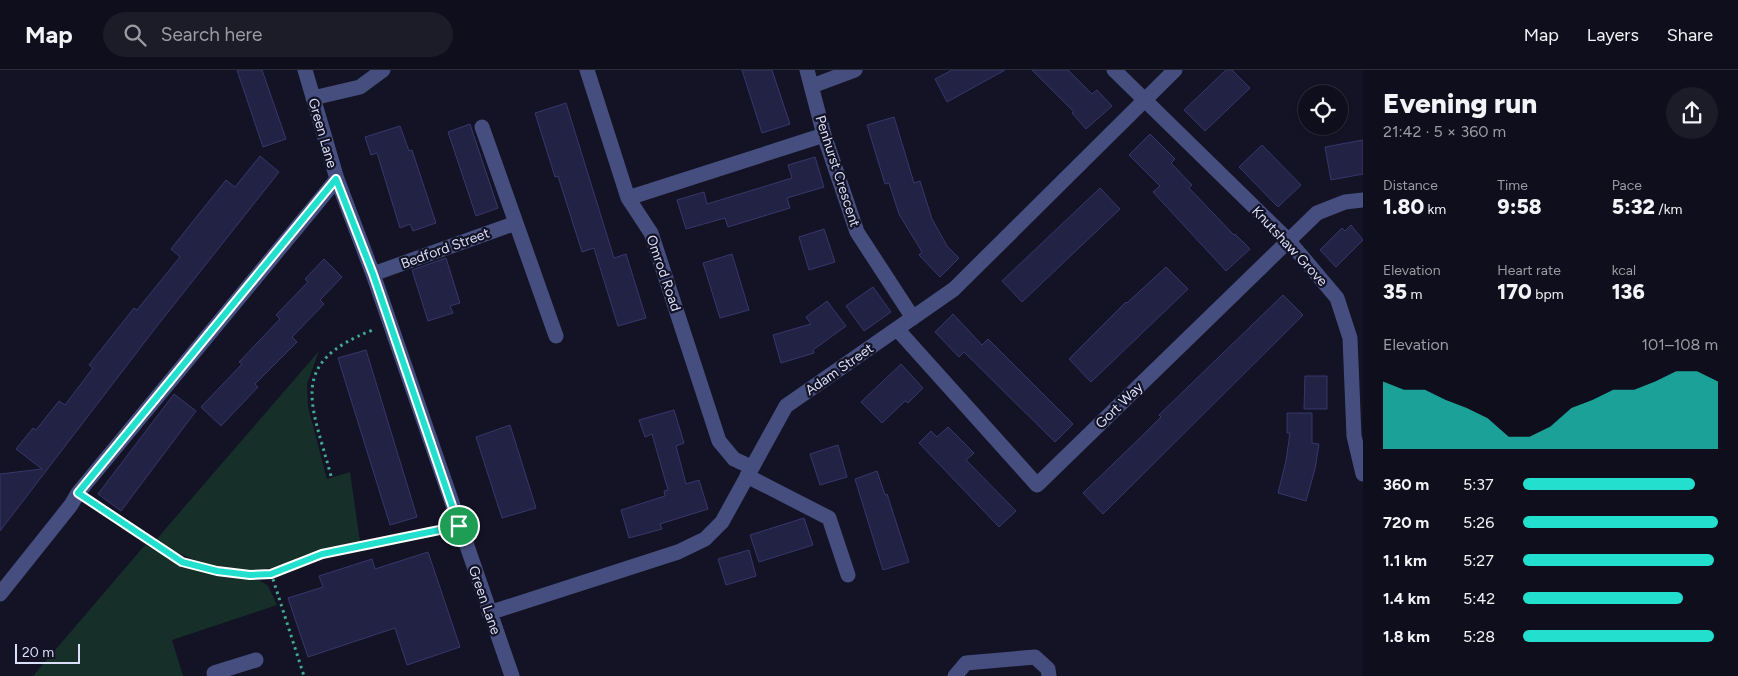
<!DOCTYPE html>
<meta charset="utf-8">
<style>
:root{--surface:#0e0e1c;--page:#1c1c29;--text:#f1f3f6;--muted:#9b9ca3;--line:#2e2e3b;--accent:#23e0ce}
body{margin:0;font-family:Figtree,sans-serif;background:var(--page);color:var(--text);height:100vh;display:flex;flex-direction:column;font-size:19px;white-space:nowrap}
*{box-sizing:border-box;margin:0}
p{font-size:16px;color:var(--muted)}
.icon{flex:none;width:28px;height:28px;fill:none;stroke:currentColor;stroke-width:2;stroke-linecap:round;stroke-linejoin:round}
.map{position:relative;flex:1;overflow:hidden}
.details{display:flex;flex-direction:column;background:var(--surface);width:375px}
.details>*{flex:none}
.tools{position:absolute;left:1298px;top:15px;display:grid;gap:10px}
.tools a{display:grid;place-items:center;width:50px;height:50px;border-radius:50%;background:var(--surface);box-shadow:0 1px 4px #0004,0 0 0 1px var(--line);font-size:25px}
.scale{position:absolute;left:15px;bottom:12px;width:65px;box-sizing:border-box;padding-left:5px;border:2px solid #dcdffa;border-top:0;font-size:14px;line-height:18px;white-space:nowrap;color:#dcdffa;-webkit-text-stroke:4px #131325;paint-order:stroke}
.pin{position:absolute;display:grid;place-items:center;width:42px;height:42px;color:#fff;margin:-21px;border:2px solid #fff;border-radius:50%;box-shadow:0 1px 5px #0007}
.round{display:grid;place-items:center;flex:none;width:52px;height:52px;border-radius:26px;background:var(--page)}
.overview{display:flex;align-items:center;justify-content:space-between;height:85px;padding:0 20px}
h1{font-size:28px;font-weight:800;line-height:38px}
.metrics{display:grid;grid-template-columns:repeat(3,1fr);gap:8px;height:85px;padding:5px 20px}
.metrics div{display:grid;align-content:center}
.metrics b{font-size:21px;font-weight:800}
.metrics small{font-size:14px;font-weight:400}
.metrics p{font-size:14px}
.chart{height:140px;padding:10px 20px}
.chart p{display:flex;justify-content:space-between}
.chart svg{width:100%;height:90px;margin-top:5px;fill:var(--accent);opacity:.7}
ul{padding:0 20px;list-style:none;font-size:16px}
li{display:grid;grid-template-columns:80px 60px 1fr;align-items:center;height:38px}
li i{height:12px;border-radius:6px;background:var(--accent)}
header{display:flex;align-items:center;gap:30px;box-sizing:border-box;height:70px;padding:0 25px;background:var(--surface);border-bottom:1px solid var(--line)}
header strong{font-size:24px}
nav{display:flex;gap:28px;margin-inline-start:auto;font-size:18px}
.search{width:350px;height:45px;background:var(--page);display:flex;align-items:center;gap:12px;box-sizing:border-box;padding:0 18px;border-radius:28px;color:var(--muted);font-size:19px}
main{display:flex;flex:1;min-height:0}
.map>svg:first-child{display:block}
.green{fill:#172f29}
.building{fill:#224;stroke:#37376d}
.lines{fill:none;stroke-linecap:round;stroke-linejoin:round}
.path{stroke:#41aa8f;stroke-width:3;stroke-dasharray:2.5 4;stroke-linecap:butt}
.minor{stroke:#454e7e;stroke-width:15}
.route-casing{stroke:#fff;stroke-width:10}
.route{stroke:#23e0ce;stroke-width:6}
.labels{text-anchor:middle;stroke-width:4.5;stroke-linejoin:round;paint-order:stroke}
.street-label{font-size:14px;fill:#dcdffa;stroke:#131325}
</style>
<header>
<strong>Map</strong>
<div class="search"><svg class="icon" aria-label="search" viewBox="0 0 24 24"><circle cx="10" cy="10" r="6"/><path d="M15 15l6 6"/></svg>Search here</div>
<nav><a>Map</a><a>Layers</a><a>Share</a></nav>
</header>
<main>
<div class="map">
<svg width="1363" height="606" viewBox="0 0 1363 606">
<rect width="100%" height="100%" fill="#131325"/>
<path class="green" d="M319,281L307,314L308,337L327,409L350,402L360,472C341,476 322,480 304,485C296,488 288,493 279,496C236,508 192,492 155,471Z
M145,475L178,493L199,501L258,509L268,516L277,535L172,570L183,606H33Z"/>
<path class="building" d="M237,0H262L286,69L263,77Z
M742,0H772L790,54L762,63Z
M952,0H1005L947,32L935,9Z
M1032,0H1068L1092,24L1097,20L1112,36L1086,59L1072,43L1074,42Z
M1226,0H1232L1250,18L1205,61L1184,40Z
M566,33L614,188L626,184L646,248L618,256L594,178L582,182L558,106L555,107L535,43Z
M894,47L914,113L920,111L932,149L947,176L959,188L940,207L919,185L922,182L899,144L889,113L885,114L867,55Z
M470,54L498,138L476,146L448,62Z
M400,56L409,81L412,80L436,153L413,161L410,154L400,158L377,83L371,85L365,67Z
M1150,64L1175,89L1171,93L1192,115L1189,118L1234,165L1235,164L1250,179L1226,201L1153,122L1160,116L1129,85Z
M1363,70V104L1331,110L1325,77Z
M1262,75L1301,115L1278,137L1239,97Z
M260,86L279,102L157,256L0,461V404L42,399L16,379L33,358L36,360L59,331L65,335L93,298L89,295L134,238L137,240L180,187L171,179L226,110L235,117Z
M815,87L824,117L787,128L790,138L728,157L725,148L686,159L677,130L704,122L707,134L766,116L792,108L788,95Z
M1100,118L1120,139L1022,232L1002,211Z
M1351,155L1363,170L1336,197L1320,180L1342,158L1345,161Z
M824,159L835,192L809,200L799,167Z
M732,184L749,240L720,248L703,193Z
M446,188L460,233L450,236L453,243L428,251L412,200Z
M324,189L342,207L320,230L324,234L292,267L297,272L255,314L258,317L221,356L201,337L242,294L239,292L280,249L276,245L308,212L305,209Z
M1166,197L1188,219L1091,312L1069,289L1126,232L1127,233Z
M873,217L891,242L864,261L846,236Z
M1283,225L1303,245L1103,444L1083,423L1144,364L1161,347L1159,345Z
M827,231L846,256L813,280L814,283L781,293L773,265L811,254L806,247Z
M953,244L982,275L988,269L1073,354L1055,372L964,282L959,287L935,262Z
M366,280L417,447L390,455L338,288Z
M901,294L923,318L908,333L905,331L882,353L861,332Z
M1305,306H1327V339H1304Z
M174,324L196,341L121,441L98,424Z
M674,340L684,373L676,376L686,414L699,410L708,439L660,454L662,459L629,468L621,440L665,426L664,421L668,420L652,364L645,367L639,350Z
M1287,343H1312V373L1319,374L1315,399L1306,431L1278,423L1286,391L1290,363H1287Z
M510,355L536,438L502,448L476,367Z
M948,357L974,383L966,390L1016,441L999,457L919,373L931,361L937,367Z
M838,375L847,407L820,415L810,384Z
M877,401L885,425L887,424L909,492L883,500L855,409Z
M804,448L813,475L759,492L750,465Z
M749,480L756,506L726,515L718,489Z
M428,482L460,577L407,595L395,558L308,587L288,528L323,517L319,506L372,489L375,499Z"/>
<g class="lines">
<path class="path" d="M331,406C312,334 286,293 373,260
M93,433L182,492L217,501L250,505L271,503L322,484L444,459
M271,503L304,606"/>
<path class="minor" d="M305,0L337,109L373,204L512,606
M587,0L628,128L651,163L719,371L734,389L751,397
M807,0L824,65L857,162L913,248
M1114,0L1288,170L1337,228L1350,268L1354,366L1363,404
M812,16L855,0
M313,28L360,17L383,0
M482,57L556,266
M628,128L824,65
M373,204L516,153
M897,259L1037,415L1317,143L1345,132L1363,130
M747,406L829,448L848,505
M0,524L71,435L78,423L337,109
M489,543L678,482L705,469L722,452L786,336L954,219L1175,0
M215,606L214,603L256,590
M955,606L966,593L1035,587L1048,599L1049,606"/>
</g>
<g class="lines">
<g class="route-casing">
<path id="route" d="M336,109L373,204L459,456L322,484L271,504L250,505L217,501L182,492L78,423Z"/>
</g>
<use href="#route" class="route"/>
</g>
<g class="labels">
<g class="street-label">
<text transform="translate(323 63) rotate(74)" y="5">Green Lane</text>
<text transform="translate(838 101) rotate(72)" y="5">Penhurst Crescent</text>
<text transform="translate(1290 176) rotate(47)" y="5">Knutshaw Grove</text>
<text transform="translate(445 178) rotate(-20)" y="5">Bedford Street</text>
<text transform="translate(664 203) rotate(71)" y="5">Omrod Road</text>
<text transform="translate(839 299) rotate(-35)" y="5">Adam Street</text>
<text transform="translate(1119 335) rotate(-44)" y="5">Gort Way</text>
<text transform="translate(485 530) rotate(71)" y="5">Green Lane</text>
</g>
</g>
</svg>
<div class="tools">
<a><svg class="icon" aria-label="locate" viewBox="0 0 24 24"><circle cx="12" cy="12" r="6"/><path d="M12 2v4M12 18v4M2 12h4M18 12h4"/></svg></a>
</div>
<div class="scale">20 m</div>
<div class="pin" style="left:459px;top:456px;background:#1e9e55"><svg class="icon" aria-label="arrive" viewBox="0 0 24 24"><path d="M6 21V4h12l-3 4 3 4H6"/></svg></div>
</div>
<section class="details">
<div class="overview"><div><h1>Evening run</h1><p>21:42 · 5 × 360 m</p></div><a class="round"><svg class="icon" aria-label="share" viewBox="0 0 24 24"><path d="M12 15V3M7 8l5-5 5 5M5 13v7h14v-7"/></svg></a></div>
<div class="metrics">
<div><p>Distance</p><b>1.80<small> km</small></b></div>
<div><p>Time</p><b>9:58</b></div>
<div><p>Pace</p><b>5:32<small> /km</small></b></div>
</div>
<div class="metrics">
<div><p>Elevation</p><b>35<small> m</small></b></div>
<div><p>Heart rate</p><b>170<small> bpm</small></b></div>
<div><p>kcal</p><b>136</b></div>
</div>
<div class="chart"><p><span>Elevation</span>101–108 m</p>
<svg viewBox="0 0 160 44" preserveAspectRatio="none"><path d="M0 44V11L10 15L20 15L30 20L40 24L50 29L60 38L70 38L80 33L90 24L100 20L110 15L120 15L130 11L140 6L150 6L160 11V44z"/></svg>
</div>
<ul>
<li><b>360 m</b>5:37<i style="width:88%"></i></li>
<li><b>720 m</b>5:26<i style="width:100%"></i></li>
<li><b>1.1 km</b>5:27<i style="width:98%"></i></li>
<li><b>1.4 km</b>5:42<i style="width:82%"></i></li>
<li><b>1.8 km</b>5:28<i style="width:98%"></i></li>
</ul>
</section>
</main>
